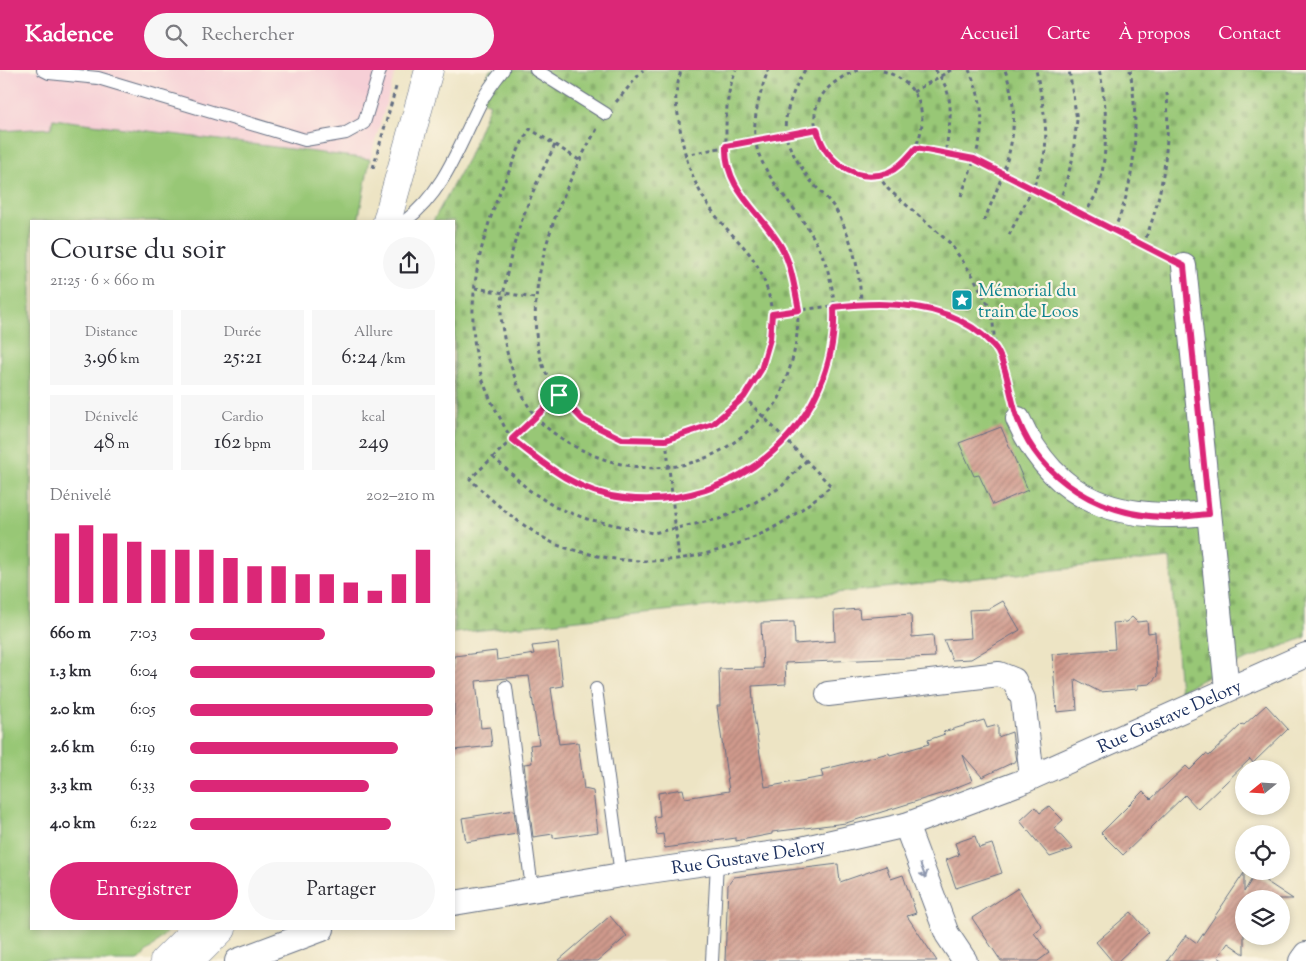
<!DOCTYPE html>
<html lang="fr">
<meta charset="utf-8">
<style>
:root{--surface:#fff;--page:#f7f7f7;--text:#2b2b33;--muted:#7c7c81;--accent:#db2777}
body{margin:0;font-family:"Sorts Mill Goudy",serif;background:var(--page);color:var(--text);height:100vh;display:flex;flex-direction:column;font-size:19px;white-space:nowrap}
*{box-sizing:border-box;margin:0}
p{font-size:16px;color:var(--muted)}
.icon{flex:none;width:28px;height:28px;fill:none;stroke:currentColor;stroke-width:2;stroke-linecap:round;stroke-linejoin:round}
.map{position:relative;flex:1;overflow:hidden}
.side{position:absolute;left:30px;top:150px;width:425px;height:710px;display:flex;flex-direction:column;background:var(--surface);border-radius:0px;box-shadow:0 2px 8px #0003}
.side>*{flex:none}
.needle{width:32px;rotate:252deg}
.controls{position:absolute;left:1235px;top:690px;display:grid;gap:10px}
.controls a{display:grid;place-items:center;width:55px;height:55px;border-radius:50%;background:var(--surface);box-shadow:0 2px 8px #0003;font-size:25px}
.pin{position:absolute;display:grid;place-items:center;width:42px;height:42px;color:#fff;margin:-21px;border:2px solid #fff;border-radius:50%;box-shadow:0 1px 5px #0007}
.round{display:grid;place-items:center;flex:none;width:52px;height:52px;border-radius:26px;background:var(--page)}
.overview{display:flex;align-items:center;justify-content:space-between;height:85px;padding:0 20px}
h1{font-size:28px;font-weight:600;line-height:38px}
.figures{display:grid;grid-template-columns:repeat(3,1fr);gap:8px;height:85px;padding:5px 20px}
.figures div{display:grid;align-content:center;border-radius:0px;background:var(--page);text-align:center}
.figures b{font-size:21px;font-weight:600}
.figures small{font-size:14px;font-weight:400}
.figures p{font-size:14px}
.chart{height:140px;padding:10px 20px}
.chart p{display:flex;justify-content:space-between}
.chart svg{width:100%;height:90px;margin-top:5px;stroke:var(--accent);stroke-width:6}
.cta{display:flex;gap:10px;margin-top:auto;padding:10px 20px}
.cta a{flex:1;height:58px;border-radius:30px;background:var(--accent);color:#fff;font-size:20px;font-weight:600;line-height:58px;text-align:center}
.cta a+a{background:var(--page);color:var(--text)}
ul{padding:0 20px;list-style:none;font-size:16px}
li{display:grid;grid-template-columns:80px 60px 1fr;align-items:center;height:38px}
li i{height:12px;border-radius:6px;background:var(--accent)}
header{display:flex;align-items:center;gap:30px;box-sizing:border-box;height:70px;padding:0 25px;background:var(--accent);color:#fff}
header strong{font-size:24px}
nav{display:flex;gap:28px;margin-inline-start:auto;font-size:18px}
.search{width:350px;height:45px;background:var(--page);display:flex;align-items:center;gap:12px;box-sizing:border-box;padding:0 18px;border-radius:28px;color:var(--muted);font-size:19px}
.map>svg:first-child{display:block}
.built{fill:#f6cfd6}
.cemetery{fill:url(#cemetery-stones);stroke:#5a7b6a}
.park{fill:#98c776;stroke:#5a7b6a}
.building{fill:url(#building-hatch)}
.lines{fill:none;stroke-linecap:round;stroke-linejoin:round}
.lane-casing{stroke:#646e82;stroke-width:14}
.street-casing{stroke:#646e82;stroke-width:26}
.secondary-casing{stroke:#646e82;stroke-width:29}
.path{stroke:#646e82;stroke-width:3;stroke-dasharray:4 4;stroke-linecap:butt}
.lane{stroke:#fff;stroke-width:12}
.street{stroke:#fff;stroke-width:24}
.secondary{stroke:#fff;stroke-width:28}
.oneway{stroke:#8d97ae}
.route-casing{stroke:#fff;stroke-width:10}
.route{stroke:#db2777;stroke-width:6}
.labels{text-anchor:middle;stroke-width:4.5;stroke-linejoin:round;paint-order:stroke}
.culture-label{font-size:18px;fill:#0d838f;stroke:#fcf5e5;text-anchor:start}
.street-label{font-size:18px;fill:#1b2f5e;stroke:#fcf5e5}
</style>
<header>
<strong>Kadence</strong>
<div class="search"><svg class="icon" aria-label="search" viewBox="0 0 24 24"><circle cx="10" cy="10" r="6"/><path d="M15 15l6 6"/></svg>Rechercher</div>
<nav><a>Accueil</a><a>Carte</a><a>À propos</a><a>Contact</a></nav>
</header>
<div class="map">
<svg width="1306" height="891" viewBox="0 0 1306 891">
<defs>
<pattern id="cemetery-stones" width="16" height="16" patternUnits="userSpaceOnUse" patternTransform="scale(1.25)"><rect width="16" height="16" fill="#98c776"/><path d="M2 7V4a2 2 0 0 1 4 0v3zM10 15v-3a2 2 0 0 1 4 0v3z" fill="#82ab68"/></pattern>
<pattern id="building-hatch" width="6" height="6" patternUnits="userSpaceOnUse" patternTransform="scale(1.25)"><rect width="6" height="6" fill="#d09a8c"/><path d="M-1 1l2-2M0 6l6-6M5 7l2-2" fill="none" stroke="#a87e76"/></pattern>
</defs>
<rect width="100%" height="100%" fill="#fcf5e5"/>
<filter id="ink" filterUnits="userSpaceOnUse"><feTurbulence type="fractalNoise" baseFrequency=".02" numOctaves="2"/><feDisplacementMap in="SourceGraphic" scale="10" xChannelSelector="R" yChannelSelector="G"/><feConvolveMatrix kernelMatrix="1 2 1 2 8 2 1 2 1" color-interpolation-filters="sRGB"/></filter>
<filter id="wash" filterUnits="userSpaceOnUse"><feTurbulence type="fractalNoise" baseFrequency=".0096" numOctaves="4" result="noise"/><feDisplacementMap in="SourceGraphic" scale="20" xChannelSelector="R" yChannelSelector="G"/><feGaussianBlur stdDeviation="1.12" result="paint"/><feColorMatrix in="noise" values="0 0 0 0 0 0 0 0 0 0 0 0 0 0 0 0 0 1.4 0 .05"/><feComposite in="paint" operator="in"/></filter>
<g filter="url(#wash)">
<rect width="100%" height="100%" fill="#ede4c4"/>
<path class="built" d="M0,0H396L370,89L54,49L52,58L0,61Z"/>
<path class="cemetery" d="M490,0H1306V567L1225,598L1180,621L1170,488L454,563V151H433L468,88L490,34L478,28Z"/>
<path class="park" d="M53,49L370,89L358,151H31V859H170L138,891H0V61L51,58Z"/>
<g id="blocks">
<path class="building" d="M1001,357L1028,420L993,435L979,405L974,406L959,373Z
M1003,531L1020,560L971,589L952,590L944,570L971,568L969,540L989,539Z
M859,539L860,548L911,544L912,567L933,565L935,587L785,593L786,614L752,616L754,646L765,717L823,707L821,700L889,683L890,685L929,674L928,670L945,664L943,662L984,650L987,658L998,655V667L1012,662L1016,691L982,707L963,685L972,711L940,724L846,753L772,762V764L736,771V768L665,778L663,764L657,765L654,747L660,746L658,723L683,719L685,728L729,721L717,636H720L719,599L763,598L761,553L794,552L795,574L835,571L834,541Z
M1132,547L1137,552L1147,551L1148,563L1155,562L1157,606L1150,614L1138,615V619L1100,622L1075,609L1077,640L1057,642L1052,584L1115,579L1113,553L1126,552Z
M558,573L563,616L551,618L559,674L578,672L584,719L593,721L598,762L553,768V764L533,767L524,694L532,693L530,675L539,674L529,606L476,611L481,658L490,657L492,676L454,680V586L496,581L497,590L534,584L532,576Z
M1266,635L1288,659L1253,693L1250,689L1198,739L1185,725L1123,785L1101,763L1143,721L1151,729L1186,696L1190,700L1206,684L1209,686L1242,654L1244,655Z
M1049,736L1063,750L1054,758L1073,779L1050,787L1020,751L1035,737L1040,743Z
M514,740L517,764L466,772L462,748Z
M975,766L979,778L992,774L1002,803L956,818L946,790L959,785L955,773Z
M838,794L840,812L886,796L891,809L903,805L916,843L907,846L937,891H725L728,815L734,807Z
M1244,803V822L1255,804L1293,829H1244V884L1228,873L1218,887L1224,891H1167L1186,865L1197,873Z
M1018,818L1042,857L1034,863L1049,883L1038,891H1001L972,848Z
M1131,842L1149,862L1118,891H1112L1096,872Z
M610,846L627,866L598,891H558Z"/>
</g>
</g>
<g filter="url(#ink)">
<use href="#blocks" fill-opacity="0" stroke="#646e82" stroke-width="1"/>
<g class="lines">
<g class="lane-casing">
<path id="lane" d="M43,0L49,3L98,8L305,70L346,63L364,53L380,0
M536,0L606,44
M405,151C445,121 459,75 481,32C487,21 495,10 503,0
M506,617L532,819
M596,619L621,805
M712,891L717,792"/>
</g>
<g class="street-casing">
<g id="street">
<path d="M1184,196L1227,619"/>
<path d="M1018,349C1057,435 1121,452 1209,443"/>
<path d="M828,624L999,604L1014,610L1023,629L1032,707"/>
<path d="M906,755L947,864L965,891"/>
<path id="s1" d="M454,833L621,805L797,780L906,755L1019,713L1306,585"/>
<path d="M237,891L322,859"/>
<path d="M1301,891L1306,884"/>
</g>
</g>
<g class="secondary-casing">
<path id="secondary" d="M387,151L429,0
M164,891L196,859
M190,891L222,859"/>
</g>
<path class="path" d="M805,0C795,15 782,47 786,65C788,78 800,95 807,106C816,119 829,128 837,142C853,171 860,201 861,234
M858,0C842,6 825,16 818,33C805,61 834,102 863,105C926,112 949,16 879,0
M935,0C957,25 950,53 945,84
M913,22L951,0
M616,32L643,0
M597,59C557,126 503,256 560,326C581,351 607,369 640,369C665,370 693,368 714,353C757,325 783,269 767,219C755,181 738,174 716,146C693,116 684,88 679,51C678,43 675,33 676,25C677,17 679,8 681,0
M555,75C532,120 514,163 505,214C504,223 501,232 501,241C502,274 515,319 535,346C545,359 569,374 584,381C645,410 710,402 757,352C764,346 772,339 777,332C781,326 783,317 785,311C802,270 803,221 783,180C768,149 739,129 727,95C725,90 727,83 726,77C726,51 725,25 736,0
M916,78L975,89L1163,185
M684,85L817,59
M579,90L530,59C520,73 514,91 507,106C474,180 455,268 497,342C502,351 506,362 513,369C519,377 529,383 537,389C557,404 577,417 601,423C641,433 686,431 724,414C814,375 863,263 817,174C801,142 773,119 760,87C748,59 759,27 768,0
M373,98L396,17
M878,105L888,119L950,173L973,206L992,242L995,276L1012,327
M961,126C979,76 993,53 969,0
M1060,132L1072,91L1077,50L1069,0
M1085,145C1089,136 1096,126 1099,117C1108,81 1108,36 1099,0
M984,151C1006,97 1025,59 1005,0
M1114,160C1137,109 1139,54 1130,0
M1009,165C1020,142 1042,106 1045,80C1048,54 1041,25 1036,0
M1143,175C1163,128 1170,74 1167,23
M475,218L534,228
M772,244C835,235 904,223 964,253C975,258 985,268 994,276
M559,325L470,409C495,434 521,456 553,473C563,478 575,480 586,483C643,499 705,490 759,465C786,453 809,434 831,416L744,327
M666,370L679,490
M493,387L529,420L555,437L587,449L653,463L719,449L747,437L781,417L806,391"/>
<use href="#lane" class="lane"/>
<use href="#street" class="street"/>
<use href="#secondary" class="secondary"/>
</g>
<defs><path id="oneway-shaft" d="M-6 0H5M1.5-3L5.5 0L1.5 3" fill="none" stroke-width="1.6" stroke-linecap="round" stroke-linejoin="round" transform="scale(1.25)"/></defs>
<use class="oneway" href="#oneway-shaft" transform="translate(923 801) rotate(70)"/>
</g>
<g class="lines" filter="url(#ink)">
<g class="route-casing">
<path id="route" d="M817,59C824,90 854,114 887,103C899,98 907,88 916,78L974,89L1184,196L1209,444C1194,445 1179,448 1164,447C1101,445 1042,411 1018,350C1011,332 1006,288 993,275C953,232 888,230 834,237C839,353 738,441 624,428C579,423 546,396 512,369L559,325L583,350L622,369L666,370L713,354L744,327L761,300L770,269L772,244L799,240C795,221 792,197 783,180C764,144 724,121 726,76Z"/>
</g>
<use href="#route" class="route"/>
</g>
<defs>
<g id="sight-square" transform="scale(1.125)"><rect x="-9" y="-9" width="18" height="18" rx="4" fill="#0f9aa8" stroke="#fcf5e5"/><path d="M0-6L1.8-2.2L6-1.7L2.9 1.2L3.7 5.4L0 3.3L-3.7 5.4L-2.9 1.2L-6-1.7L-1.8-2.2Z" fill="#fff"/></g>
</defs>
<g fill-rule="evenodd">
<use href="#sight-square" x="962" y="230"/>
</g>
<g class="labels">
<g class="culture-label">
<text x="978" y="226">Mémorial du<tspan x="978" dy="21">train de Loos</tspan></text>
</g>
<g class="street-label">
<text dy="6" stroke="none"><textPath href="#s1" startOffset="744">Rue Gustave Delory</textPath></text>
<text dy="6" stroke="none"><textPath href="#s1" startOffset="298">Rue Gustave Delory</textPath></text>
</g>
</g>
</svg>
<div class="controls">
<a><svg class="needle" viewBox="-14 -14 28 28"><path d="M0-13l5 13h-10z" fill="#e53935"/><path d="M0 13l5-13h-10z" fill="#7c7c81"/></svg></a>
<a><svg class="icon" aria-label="locate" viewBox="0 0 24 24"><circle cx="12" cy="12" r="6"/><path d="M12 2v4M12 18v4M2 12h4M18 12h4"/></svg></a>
<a><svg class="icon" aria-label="layers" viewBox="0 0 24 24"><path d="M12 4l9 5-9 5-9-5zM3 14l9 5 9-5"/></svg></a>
</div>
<div class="pin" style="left:559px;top:325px;background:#1e9e55"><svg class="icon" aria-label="arrive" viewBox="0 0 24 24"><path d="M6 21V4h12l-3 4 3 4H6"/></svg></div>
<section class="side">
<div class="overview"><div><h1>Course du soir</h1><p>21:25 · 6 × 660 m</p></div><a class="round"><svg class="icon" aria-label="share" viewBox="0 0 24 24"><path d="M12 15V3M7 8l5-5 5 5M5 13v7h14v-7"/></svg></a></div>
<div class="figures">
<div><p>Distance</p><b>3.96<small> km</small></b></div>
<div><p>Durée</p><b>25:21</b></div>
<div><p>Allure</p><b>6:24<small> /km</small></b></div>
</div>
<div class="figures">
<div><p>Dénivelé</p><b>48<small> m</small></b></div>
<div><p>Cardio</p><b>162<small> bpm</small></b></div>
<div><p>kcal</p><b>249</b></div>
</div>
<div class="chart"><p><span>Dénivelé</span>202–210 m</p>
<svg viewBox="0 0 160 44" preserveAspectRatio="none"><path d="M5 44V10M15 44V6M25 44V10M35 44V14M45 44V18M55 44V18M65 44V18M75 44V22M85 44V26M95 44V26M105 44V30M115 44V30M125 44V34M135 44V38M145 44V30M155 44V18"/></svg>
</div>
<ul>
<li><b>660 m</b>7:03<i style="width:55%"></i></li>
<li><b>1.3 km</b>6:04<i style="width:100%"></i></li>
<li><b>2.0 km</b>6:05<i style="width:99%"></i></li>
<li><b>2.6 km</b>6:19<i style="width:85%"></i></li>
<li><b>3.3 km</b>6:33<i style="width:73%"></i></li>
<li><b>4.0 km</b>6:22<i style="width:82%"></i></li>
</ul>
<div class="cta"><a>Enregistrer</a><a>Partager</a></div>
</section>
</div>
